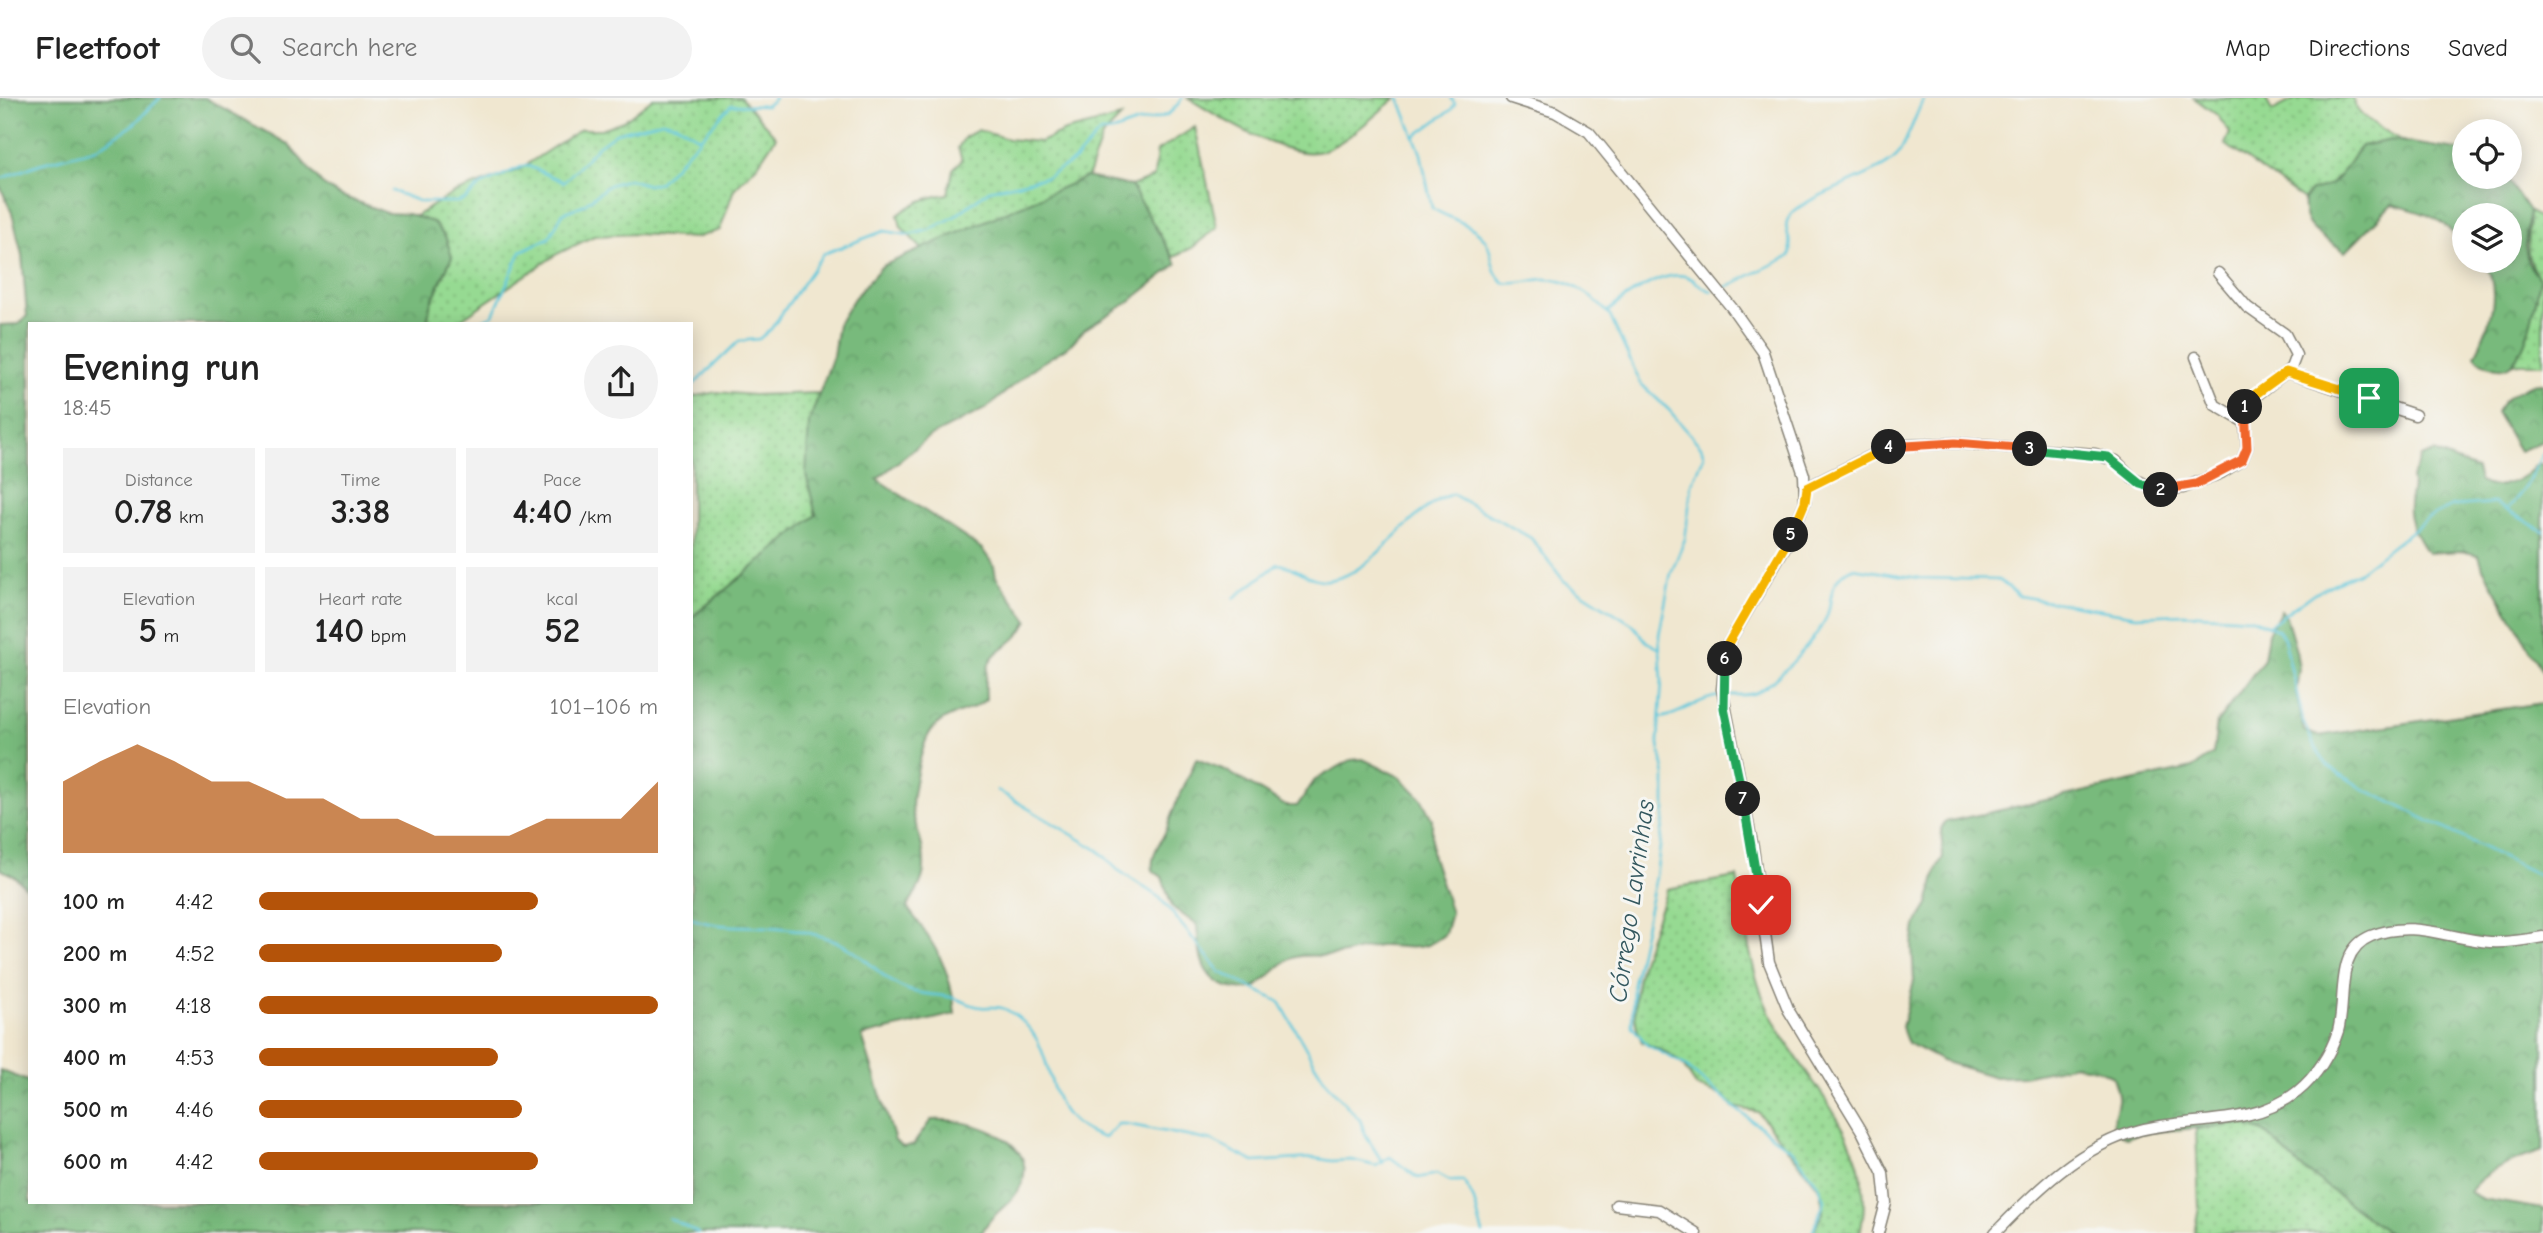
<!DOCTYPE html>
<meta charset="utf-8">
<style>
:root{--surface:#fff;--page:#f2f2f2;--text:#222;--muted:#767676;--line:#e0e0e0;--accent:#b45309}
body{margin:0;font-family:"Comic Neue",sans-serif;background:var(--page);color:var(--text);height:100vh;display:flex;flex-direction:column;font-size:26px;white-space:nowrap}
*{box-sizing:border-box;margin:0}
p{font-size:23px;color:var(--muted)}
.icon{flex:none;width:38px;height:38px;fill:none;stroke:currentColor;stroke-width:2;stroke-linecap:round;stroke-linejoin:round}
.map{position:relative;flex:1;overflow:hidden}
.details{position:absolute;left:28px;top:224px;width:665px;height:882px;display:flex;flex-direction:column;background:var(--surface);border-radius:0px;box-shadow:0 4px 18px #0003}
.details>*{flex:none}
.controls{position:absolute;left:2452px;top:21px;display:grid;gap:14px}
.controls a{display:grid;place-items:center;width:70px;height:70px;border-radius:50%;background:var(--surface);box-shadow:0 4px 18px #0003;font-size:35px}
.pin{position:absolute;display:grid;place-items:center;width:60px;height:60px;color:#fff;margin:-30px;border-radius:14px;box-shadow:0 4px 10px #0006}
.km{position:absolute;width:35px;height:35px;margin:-18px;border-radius:50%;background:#222;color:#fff;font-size:19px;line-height:35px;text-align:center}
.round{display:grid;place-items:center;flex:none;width:74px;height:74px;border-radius:37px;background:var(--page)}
.headline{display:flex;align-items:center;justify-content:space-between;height:119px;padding:0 35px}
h1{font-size:38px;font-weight:700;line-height:52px}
.metrics{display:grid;grid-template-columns:repeat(3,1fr);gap:10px;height:119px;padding:7px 35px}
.metrics div{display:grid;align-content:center;border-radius:0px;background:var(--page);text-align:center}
.metrics b{font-size:35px;font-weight:700}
.metrics small{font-size:19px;font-weight:400}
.metrics p{font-size:19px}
.chart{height:196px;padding:14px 35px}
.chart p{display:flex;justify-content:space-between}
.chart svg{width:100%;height:126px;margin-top:7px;fill:var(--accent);opacity:.7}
ul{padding:0 35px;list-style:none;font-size:23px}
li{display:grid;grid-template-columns:112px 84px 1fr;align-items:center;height:52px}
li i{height:18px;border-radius:9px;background:var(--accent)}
header{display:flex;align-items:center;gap:42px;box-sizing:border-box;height:98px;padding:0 35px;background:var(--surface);border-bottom:2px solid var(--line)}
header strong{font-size:33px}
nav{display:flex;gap:38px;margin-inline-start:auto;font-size:24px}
.search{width:490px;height:63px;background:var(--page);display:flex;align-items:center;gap:18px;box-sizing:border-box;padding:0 24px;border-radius:38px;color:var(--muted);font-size:26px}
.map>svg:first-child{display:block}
.grass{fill:url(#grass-dots);stroke:#597b57;stroke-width:2}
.forest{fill:url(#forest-crowns);stroke:#4a6b4c;stroke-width:2}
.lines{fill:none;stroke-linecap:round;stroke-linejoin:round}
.stream{stroke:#60c8dc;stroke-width:2.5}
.minor-casing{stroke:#868276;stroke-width:13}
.minor{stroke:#fff;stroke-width:10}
.split-1-casing{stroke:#fff;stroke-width:14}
.split-2-casing{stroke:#fff;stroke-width:14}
.split-3-casing{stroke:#fff;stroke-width:14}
.split-4-casing{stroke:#fff;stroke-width:14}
.split-5-casing{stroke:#fff;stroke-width:14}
.split-6-casing{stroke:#fff;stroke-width:14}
.split-7-casing{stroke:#fff;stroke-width:14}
.split-8-casing{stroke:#fff;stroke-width:14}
.split-1{stroke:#f5b400;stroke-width:9}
.split-2{stroke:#f0652b;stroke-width:9}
.split-3{stroke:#22a559;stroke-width:9}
.split-4{stroke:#f0652b;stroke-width:9}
.split-5{stroke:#f5b400;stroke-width:9}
.split-6{stroke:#f5b400;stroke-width:9}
.split-7{stroke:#22a559;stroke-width:9}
.split-8{stroke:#22a559;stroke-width:9}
.labels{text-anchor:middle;stroke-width:6;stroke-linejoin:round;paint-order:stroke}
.water-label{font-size:26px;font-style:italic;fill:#34585f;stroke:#f6f6f2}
</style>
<header>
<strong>Fleetfoot</strong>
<div class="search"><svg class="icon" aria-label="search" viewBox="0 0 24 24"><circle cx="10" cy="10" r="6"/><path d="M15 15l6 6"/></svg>Search here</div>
<nav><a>Map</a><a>Directions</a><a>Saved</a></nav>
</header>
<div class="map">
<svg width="2543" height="1135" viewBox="0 0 2543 1135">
<defs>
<pattern id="grass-dots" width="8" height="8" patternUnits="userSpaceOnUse" patternTransform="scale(1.75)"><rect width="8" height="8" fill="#96da92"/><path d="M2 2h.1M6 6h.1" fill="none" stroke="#81ba7d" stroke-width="1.8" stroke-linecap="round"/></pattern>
<pattern id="forest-crowns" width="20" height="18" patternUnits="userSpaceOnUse" patternTransform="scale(1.75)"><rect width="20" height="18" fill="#78ba7c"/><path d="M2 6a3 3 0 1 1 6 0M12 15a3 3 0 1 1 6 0" fill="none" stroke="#679f6b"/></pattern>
</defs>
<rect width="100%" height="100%" fill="#f6f6f2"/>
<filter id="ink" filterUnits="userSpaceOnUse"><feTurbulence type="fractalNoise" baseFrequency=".0143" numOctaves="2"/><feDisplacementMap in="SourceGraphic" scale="14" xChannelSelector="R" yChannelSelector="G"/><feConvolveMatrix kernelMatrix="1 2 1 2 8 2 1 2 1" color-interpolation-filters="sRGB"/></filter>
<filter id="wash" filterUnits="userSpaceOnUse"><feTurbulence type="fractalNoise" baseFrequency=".00686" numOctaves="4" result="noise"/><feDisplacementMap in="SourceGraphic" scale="28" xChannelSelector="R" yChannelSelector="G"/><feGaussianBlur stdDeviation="1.57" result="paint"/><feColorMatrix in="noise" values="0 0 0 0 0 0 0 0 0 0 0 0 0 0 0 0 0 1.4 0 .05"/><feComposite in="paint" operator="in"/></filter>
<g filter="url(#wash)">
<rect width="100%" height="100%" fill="#f0e7d0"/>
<path class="grass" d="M653,0H741L776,39L758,66L734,91L720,132L695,140L636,136L594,138L557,156L454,226H427L430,207L452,159L414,119L454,95L518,72L581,31H601L623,23Z
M1188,0H1396C1375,16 1346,46 1321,53C1288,63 1217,18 1188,0Z
M2194,0H2265L2272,13L2297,0H2352C2357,20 2388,34 2405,44L2392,42L2361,48C2345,67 2340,90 2311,92L2304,102L2225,46L2230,35L2217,17Z
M1121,19L1102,39L1087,80L922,151L901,129L898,117C915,104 927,99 948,96L953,71L962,62L958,50L965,39L978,32L1008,41L1040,44L1065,33Z
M1195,29L1217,129L1192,150L1173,159L1131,88L1154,79L1157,53Z
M2529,113L2543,124V266H2513L2527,239L2540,183C2521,154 2529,144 2529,113Z
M717,294L753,297L819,295C803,339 805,372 816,417L691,520V299Z
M1737,779C1745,822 1749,869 1767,909C1801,984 1883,1044 1860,1135H1812L1823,1115L1821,1092L1758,1014L1733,1009L1723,998L1697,989L1682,966L1670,956L1642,944C1620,898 1653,836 1667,791Z
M2243,1026L2266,1035L2297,1066L2388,1135H2194L2199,1109L2196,1031Z"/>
<path class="forest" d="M0,0H205L288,46L322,86L339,97L387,115L408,116L433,124L446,140L452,159L430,207L427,226H30V793L14,778L0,771V227L19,226L27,218L22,157L12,115L0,88Z
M2392,42L2464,53V79H2506L2529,113L2525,148L2528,165L2540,182C2535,204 2526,281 2493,269C2486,267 2479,263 2475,257C2490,228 2502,193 2484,163H2510V117H2464V145L2457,144C2446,117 2417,114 2392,106L2345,154C2326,139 2300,133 2304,102L2311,92C2340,90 2345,67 2361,48Z
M1086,79L1131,88L1177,166L1129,204L1085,231L1069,248L1035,269L987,310L929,339L877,381L982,451L994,468L996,479L1028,523C1008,561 982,541 986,601C970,617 947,612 931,633C922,644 909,703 913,716C917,733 925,751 924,769C924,784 914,797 907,809C933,843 952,872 955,916L862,938L895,1043L903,1049L913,1047L931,1022C963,1019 1039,1039 1022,1085C1014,1106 990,1115 982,1135H0V972L30,984V1104H691V520L816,417L806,377L809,324L833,258L838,226L854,200L882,168Z
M2543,285V343L2519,353L2496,314C2503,300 2527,284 2543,285Z
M2434,354L2476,371L2479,383C2496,396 2525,381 2537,366H2543V574L2483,470L2479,457L2461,453L2427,455C2418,442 2407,424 2409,407C2409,396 2414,392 2411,380L2421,359Z
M2281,512L2286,519L2296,553L2299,570L2296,594L2304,633L2318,638L2543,605V1053C2517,1062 2485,1071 2469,1094L2482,1101L2543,1111V1135H2388L2297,1066L2266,1035L2243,1026L2139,1035L2127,1040C2103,1028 2116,1022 2118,1002C2119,994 2115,986 2113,979L2096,971L2075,967L2023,978L1995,979L1942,963L1908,945L1902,929L1914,883L1912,847L1915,828L1928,807L1937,770L1943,759L1941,731L1946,724L2192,670L2213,656L2217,625L2264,561L2268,535Z
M1196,661L1225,672L1286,708H1297L1315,682L1351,662L1363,661L1400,679L1421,700L1432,721V756L1451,815L1445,836C1420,857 1407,847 1380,848C1368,849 1356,854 1344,856C1330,860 1315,856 1301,858C1269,862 1268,902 1227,889C1199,879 1199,852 1197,827L1172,809L1162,779L1153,773C1150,754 1162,745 1168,727C1176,702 1186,686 1196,661Z"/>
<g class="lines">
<path class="stream" d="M1399,0L1421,56L1432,110C1447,120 1468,124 1481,137C1496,151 1487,173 1505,185C1519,187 1531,182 1544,181C1568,180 1595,199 1610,218L1641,286L1669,312L1701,349L1704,358L1692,386L1685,441L1671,475L1659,537L1662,583L1658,642L1665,678V712L1656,778L1633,886L1632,928L1647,947L1683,966L1740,1014L1793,1053L1819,1088L1825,1102L1812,1135
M1414,39L1451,12L1455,6L1451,0
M3,80L39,66L96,51L134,26L160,0
M392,93L421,104H457L466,101L481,87L526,67L564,84L598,48L616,35L662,23L676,26L700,40
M1722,191L1790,158C1795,145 1782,133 1788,121C1798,99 1875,80 1896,59C1904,52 1917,13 1924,0
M1607,214C1624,200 1664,170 1688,179C1697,183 1702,191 1712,193
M475,226L493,217L521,153L549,140L563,115L583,107L609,87L629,81L648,87L660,84L731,7L766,8L775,0
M691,289L739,243L759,241L771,231L823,156L884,133L909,137L929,132L954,119L989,92L1047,79L1075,62L1100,34C1114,35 1120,30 1133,26C1157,18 1167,25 1182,0
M2507,412L2525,390L2543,355
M1234,500L1278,466C1296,467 1309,484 1328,482C1375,478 1408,410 1452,396L1531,440L1564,483L1632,526L1647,544L1658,550
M2268,528L2314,495L2359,474L2427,421L2453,408L2494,405L2543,433
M1728,597C1736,597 1746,598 1755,595C1777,585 1815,542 1826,520C1834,502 1826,482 1852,470L1919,480L1999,482L2019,498L2136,518L2184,516L2250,520L2278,532L2284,540L2303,621L2315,650L2328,668L2362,690L2543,779
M1660,620C1683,617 1697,600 1721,598
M997,692L1098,752L1118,772L1160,800L1220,874L1280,904L1314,965L1328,987L1360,1022L1366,1038L1383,1065
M691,820C722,833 763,825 797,832C818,837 839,842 856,855C875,868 886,884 908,892C922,897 936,896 950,899C961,901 970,908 981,909C990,910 998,907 1007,912C1070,947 1028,1019 1105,1040L1118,1026H1126L1212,1043L1254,1064L1314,1060L1332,1063L1352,1062L1376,1068L1390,1059L1418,1080L1437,1076L1450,1083H1463C1477,1100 1476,1116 1483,1135
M669,1120L698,1135"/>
</g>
</g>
<g filter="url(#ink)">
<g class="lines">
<g class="minor-casing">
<path id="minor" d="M1511,0L1555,14L1589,34L1732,210L1763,254L1804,377L1805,404L1788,444L1726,549L1722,591L1753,750L1769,864L1789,913L1863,1035L1883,1075L1886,1105L1878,1135
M2196,259L2215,307L2244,324
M2286,274L2415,317
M1806,390L1890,348L1955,345L2095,356L2116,363L2133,380L2152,390H2183L2221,375L2242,362L2247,350L2244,314L2247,305L2291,270L2296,257L2285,236L2247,209L2218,175
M1616,1107L1659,1112L1696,1135
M1995,1135C2035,1093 2082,1047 2140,1032C2191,1019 2253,1029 2297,994C2316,979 2331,955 2338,933C2347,902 2334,853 2371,838C2413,821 2449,841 2490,844C2508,845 2526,842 2543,839"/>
</g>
<use href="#minor" class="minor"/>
</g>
</g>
<g class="lines" filter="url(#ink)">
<g class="split-1-casing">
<path id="split-1" d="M2245,309L2253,298L2286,274L2369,300"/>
</g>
<g class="split-2-casing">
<path id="split-2" d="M2161,392L2196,386L2242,362L2247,350L2245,309"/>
</g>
<g class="split-3-casing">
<path id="split-3" d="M2030,351L2108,359L2141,386L2161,392"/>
</g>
<g class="split-4-casing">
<path id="split-4" d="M1889,349L1955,345L2030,351"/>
</g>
<g class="split-5-casing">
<path id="split-5" d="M1791,437L1805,404L1807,390L1889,349"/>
</g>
<g class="split-6-casing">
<path id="split-6" d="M1725,561L1726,549L1791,437"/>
</g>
<g class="split-7-casing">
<path id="split-7" d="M1725,561L1724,610L1743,701"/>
</g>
<g class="split-8-casing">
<path id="split-8" d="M1743,701L1761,807"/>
</g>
<use href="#split-1" class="split-1"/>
<use href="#split-2" class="split-2"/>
<use href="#split-3" class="split-3"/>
<use href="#split-4" class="split-4"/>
<use href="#split-5" class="split-5"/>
<use href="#split-6" class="split-6"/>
<use href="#split-7" class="split-7"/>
<use href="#split-8" class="split-8"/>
</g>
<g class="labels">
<g class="water-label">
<text transform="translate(1631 803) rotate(-82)" y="9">Córrego Lavrinhas</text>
</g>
</g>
</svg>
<div class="controls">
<a><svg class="icon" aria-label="locate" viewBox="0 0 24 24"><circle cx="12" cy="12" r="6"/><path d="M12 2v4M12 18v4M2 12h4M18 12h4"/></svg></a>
<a><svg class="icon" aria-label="layers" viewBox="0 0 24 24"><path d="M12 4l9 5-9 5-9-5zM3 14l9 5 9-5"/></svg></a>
</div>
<div class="pin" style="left:2369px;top:300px;background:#1e9e55"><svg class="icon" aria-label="arrive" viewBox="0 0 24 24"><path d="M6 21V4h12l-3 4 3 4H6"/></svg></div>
<div class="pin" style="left:1761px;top:807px;background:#d93025"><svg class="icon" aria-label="check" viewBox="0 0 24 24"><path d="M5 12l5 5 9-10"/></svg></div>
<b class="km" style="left:2245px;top:309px">1</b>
<b class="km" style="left:2161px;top:392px">2</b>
<b class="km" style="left:2030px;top:351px">3</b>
<b class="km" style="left:1889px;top:349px">4</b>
<b class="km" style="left:1791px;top:437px">5</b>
<b class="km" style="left:1725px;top:561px">6</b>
<b class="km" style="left:1743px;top:701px">7</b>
<section class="details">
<div class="headline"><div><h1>Evening run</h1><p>18:45</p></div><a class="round"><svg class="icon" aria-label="share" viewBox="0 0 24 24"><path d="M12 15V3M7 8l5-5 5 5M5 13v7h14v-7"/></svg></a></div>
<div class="metrics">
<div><p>Distance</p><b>0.78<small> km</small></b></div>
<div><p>Time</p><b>3:38</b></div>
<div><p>Pace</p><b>4:40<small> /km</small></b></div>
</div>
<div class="metrics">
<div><p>Elevation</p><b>5<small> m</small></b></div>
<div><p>Heart rate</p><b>140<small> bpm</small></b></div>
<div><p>kcal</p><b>52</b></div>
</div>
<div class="chart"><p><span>Elevation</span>101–106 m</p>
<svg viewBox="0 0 160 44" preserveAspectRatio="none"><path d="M0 44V19L10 12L20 6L30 12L40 19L50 19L60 25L70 25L80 32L90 32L100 38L110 38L120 38L130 32L140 32L150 32L160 19V44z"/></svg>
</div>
<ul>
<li><b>100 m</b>4:42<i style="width:70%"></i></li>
<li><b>200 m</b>4:52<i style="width:61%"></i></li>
<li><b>300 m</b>4:18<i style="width:100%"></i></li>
<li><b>400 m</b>4:53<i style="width:60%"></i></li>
<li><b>500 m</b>4:46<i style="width:66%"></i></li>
<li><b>600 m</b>4:42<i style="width:70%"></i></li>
</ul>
</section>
</div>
